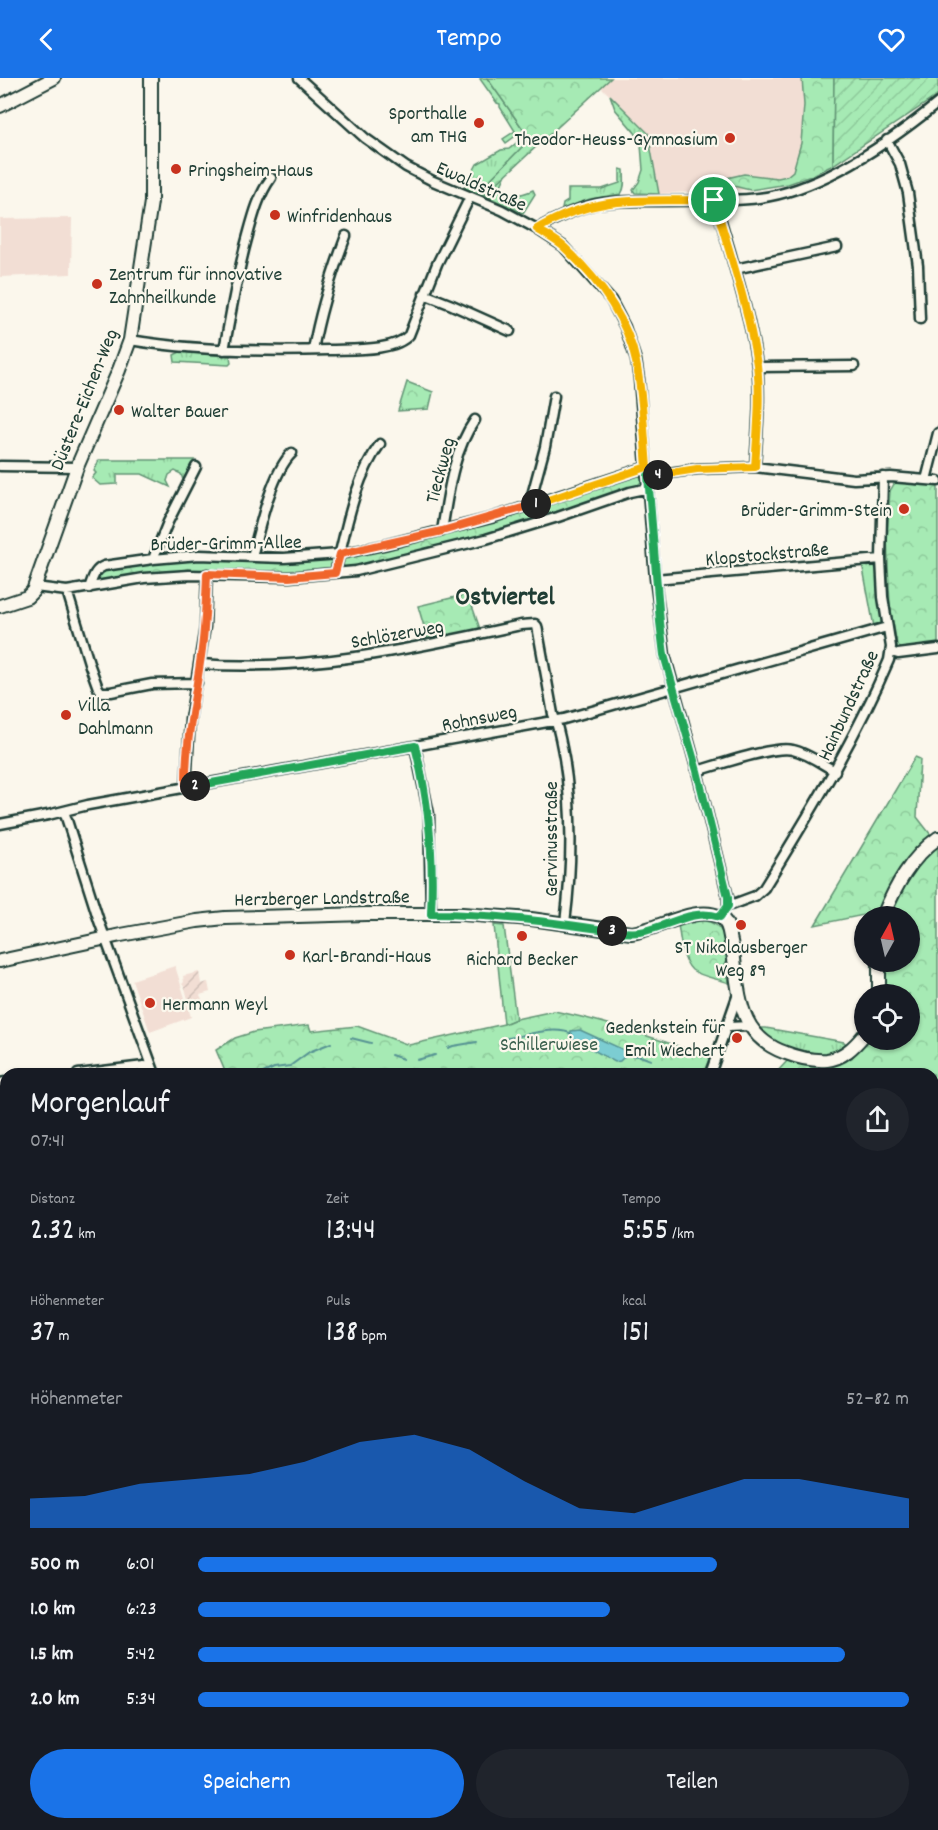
<!DOCTYPE html>
<html lang="de">
<meta charset="utf-8">
<style>
:root{--surface:#171b24;--page:#20242c;--text:#f1f3f6;--muted:#9ea1a6;--accent:#1a73e8}
body{margin:0;font-family:Dekko,sans-serif;background:var(--page);color:var(--text);height:100vh;display:flex;flex-direction:column;font-size:22px;white-space:nowrap}
*{box-sizing:border-box;margin:0}
p{font-size:20px;color:var(--muted)}
.icon{flex:none;width:33px;height:33px;fill:none;stroke:currentColor;stroke-width:2;stroke-linecap:round;stroke-linejoin:round}
.map{position:relative;flex:1;overflow:hidden}
.sheet{position:absolute;left:0px;top:990px;width:939px;height:762px;display:flex;flex-direction:column;background:var(--surface);border-radius:18px 18px 0 0;box-shadow:0 2px 4px #0004}
.sheet>*{flex:none}
.needle{width:39px;rotate:8deg}
.fabs{position:absolute;left:854px;top:828px;display:grid;gap:12px}
.fabs a{display:grid;place-items:center;width:66px;height:66px;border-radius:50%;background:var(--surface);box-shadow:0 2px 4px #0004;font-size:30px}
.pin{position:absolute;display:grid;place-items:center;width:51px;height:51px;color:#fff;margin:-26px;border:3px solid #fff;border-radius:50%;box-shadow:0 2px 6px #0007}
.km{position:absolute;width:30px;height:30px;margin:-15px;border-radius:50%;background:#222;color:#fff;font-size:16px;line-height:30px;text-align:center}
.round{display:grid;place-items:center;flex:none;width:63px;height:63px;border-radius:32px;background:var(--page)}
.head{display:flex;align-items:center;justify-content:space-between;height:102px;padding:0 30px}
h1{font-size:33px;font-weight:600;line-height:45px}
.metrics{display:grid;grid-template-columns:repeat(3,1fr);gap:9px;height:102px;padding:6px 30px}
.metrics div{display:grid;align-content:center}
.metrics b{font-size:30px;font-weight:600}
.metrics small{font-size:16px;font-weight:400}
.metrics p{font-size:16px}
.chart{height:168px;padding:12px 30px}
.chart p{display:flex;justify-content:space-between}
.chart svg{width:100%;height:108px;margin-top:6px;fill:var(--accent);opacity:.7}
.primary-button{display:flex;gap:12px;margin-top:auto;padding:12px 30px}
.primary-button a{flex:1;height:69px;border-radius:36px;background:var(--accent);color:#fff;font-size:24px;font-weight:600;line-height:69px;text-align:center}
.primary-button a+a{background:var(--page);color:var(--text)}
ul{padding:0 30px;list-style:none;font-size:20px}
li{display:grid;grid-template-columns:96px 72px 1fr;align-items:center;height:45px}
li i{height:15px;border-radius:8px;background:var(--accent)}
header{display:flex;justify-content:space-between;align-items:center;height:78px;padding:0 30px;background:var(--accent);color:#fff;font-size:27px;font-weight:600}
.map>svg:first-child{display:block}
.built{fill:#f2ded4}
.industrial{fill:url(#industrial-furrows)}
.grass{fill:url(#grass-tufts);stroke:#629474;stroke-width:1.5}
.forest{fill:url(#forest-crowns);stroke:#629474;stroke-width:1.5}
.garden{fill:url(#garden-furrows);stroke:#629474;stroke-width:1.5}
.water{fill:#7bcdd2;stroke:#569393;stroke-width:1.5}
.lines{fill:none;stroke-linecap:round;stroke-linejoin:round}
.stream{stroke:#569393;stroke-width:2}
.street-casing{stroke:#1f3d34;stroke-width:13}
.secondary-casing{stroke:#1f3d34;stroke-width:16}
.street{stroke:#fbf7ec;stroke-width:8}
.secondary{stroke:#fbf7ec;stroke-width:12}
.split-1-casing{stroke:#fff;stroke-width:12}
.split-2-casing{stroke:#fff;stroke-width:12}
.split-3-casing{stroke:#fff;stroke-width:12}
.split-4-casing{stroke:#fff;stroke-width:12}
.split-5-casing{stroke:#fff;stroke-width:12}
.split-1{stroke:#f5b400;stroke-width:8}
.split-2{stroke:#f0652b;stroke-width:8}
.split-3{stroke:#22a559;stroke-width:8}
.split-4{stroke:#22a559;stroke-width:8}
.split-5{stroke:#f5b400;stroke-width:8}
.poi-dot{fill:#c8321e;stroke:#fbf7ec;stroke-width:2}
.labels{text-anchor:middle;stroke-width:4.5;stroke-linejoin:round;paint-order:stroke}
.poi-label{font-size:20px;fill:#1f3d34;stroke:#fbf7ec;text-anchor:start}
.street-label{font-size:20px;fill:#1f3d34;stroke:#fbf7ec}
.park-label{font-size:20px;fill:#3a604e;stroke:#fbf7ec}
.district-label{font-size:26px;font-weight:bold;fill:#1f3d34;stroke:#fbf7ec}
</style>
<header><svg class="icon" aria-label="back" viewBox="0 0 24 24"><path d="M15 5l-7 7 7 7"/></svg>Tempo<svg class="icon" aria-label="heart" viewBox="0 0 24 24"><path d="M12 20l-8-8c-3-5 5-10 8-4 3-6 11-1 8 4z"/></svg></header>
<div class="map">
<svg width="938" height="1752" viewBox="0 0 938 1752">
<defs>
<pattern id="industrial-furrows" width="10" height="10" patternUnits="userSpaceOnUse" patternTransform="scale(1.5)"><rect width="10" height="10" fill="#f2ded4"/><path d="M-1 1l2-2M0 10L10 0M9 11l2-2" fill="none" stroke="#cfbfb7"/></pattern>
<pattern id="grass-tufts" width="24" height="20" patternUnits="userSpaceOnUse" patternTransform="scale(1.5)"><rect width="24" height="20" fill="#a6eab4"/><path d="M3 7l-1-3M5 7V3M7 7l1-3M15 17l-1-3M17 17v-4M19 17l1-3" fill="none" stroke="#8eca9b"/></pattern>
<pattern id="forest-crowns" width="20" height="18" patternUnits="userSpaceOnUse" patternTransform="scale(1.5)"><rect width="20" height="18" fill="#a6eab4"/><path d="M2 6a3 3 0 1 1 6 0M12 15a3 3 0 1 1 6 0" fill="none" stroke="#8eca9b"/></pattern>
<pattern id="garden-furrows" width="10" height="10" patternUnits="userSpaceOnUse" patternTransform="scale(1.5)"><rect width="10" height="10" fill="#a6eab4"/><path d="M-1 1l2-2M0 10L10 0M9 11l2-2" fill="none" stroke="#8eca9b"/></pattern>
</defs>
<rect width="100%" height="100%" fill="#fbf7ec"/>
<filter id="ink" filterUnits="userSpaceOnUse"><feTurbulence type="fractalNoise" baseFrequency=".0167" numOctaves="2"/><feDisplacementMap in="SourceGraphic" scale="12" xChannelSelector="R" yChannelSelector="G"/><feConvolveMatrix kernelMatrix="1 2 1 2 8 2 1 2 1" color-interpolation-filters="sRGB"/></filter>
<g filter="url(#ink)">
<path class="built" d="M611,0H812L811,98L788,106L750,112L708,113L659,116L648,55L601,9Z
M72,140L71,196L0,199V141Z
M175,888L191,939L150,954L132,902Z"/>
<path class="industrial" d="M199,894L201,906L208,904L210,914L200,917L202,921L189,925L185,910L182,906L184,904L183,898Z"/>
<path class="grass" d="M483,0H487L530,61L477,115L466,111L465,109L477,86L501,72L509,71L521,61L517,57L506,65L503,61L515,53L500,29V26L497,25L480,1Z
M610,17L648,55L659,116L635,115L633,112L639,104L643,92L641,67L636,56L615,31Z
M620,91L624,92C624,100 626,109 621,116L590,121L562,131L563,126L568,123V111H602L620,105Z
M506,96C505,100 500,107 501,110C502,124 526,115 533,112L535,116L523,135L484,117Z
M180,274L230,278L231,285L229,287L175,284L174,277Z
M99,382H194L183,402L181,396L175,393L169,397L167,403L170,409L142,396H117V406L100,407L92,400L96,395L94,393Z
M862,485H874L878,488L883,541L879,547L874,549Z
M494,847L504,848L516,941L504,946Z
M761,950H766L844,964L847,967C827,985 795,976 774,964C769,961 764,956 759,952Z"/>
<path class="forest" d="M487,0H611L484,117L477,115L530,61Z
M802,0H834L833,87L811,98L788,106L750,112L725,106L727,100L744,96L778,100L787,98L793,93L801,65L804,27Z
M407,304L433,314L429,331L398,333Z
M636,396H639L642,401L641,404L637,408L488,457L350,490L344,491L341,488L344,479L438,458L507,439Z
M898,404L938,408V570L900,573L897,567L890,528L888,488L887,454L890,413L894,406Z
M198,481H331C335,484 332,489 328,492L285,496L185,494L96,505L95,503L97,498C114,483 174,483 198,481Z
M468,516L481,554L430,564L428,562L418,528Z
M915,679L920,681L917,739L931,757C906,780 889,807 877,838H869L868,836L815,847Z
M938,764V1752H439V1746H933V996H770L776,995L788,982L822,985L865,962H909V916H881V884H909V838H886L909,796Z
M696,842C724,842 724,858 729,881L725,885L729,905C718,901 702,899 692,892C682,883 680,859 678,846Z
M554,933C607,943 659,962 710,979L703,996H218L224,991L216,972L235,960L254,954L309,947L311,953L357,948L409,967L504,946L516,941Z"/>
<path class="garden" d="M834,0H938V17L833,87Z"/>
<path class="water" d="M580,952L624,972L626,977L620,983L615,984L588,969L575,965L570,958L571,953Z"/>
<g class="lines">
<path class="stream" d="M351,960L371,965
M507,960C525,958 555,947 572,956
M448,970L453,968L477,964
M391,977L403,981
M624,977L640,978L651,982
M417,982L435,977
M261,996L274,990L290,988L309,974L331,965
M847,996H860
M933,1054L938,1059
M0,1129H6
M933,1478L938,1480
M933,1519L938,1520
M933,1629L938,1632"/>
<g class="street-casing">
<path id="street" d="M299,0L365,60L406,89L433,103L502,132L537,151L563,168L611,222L625,249L636,282L639,301L655,501L665,577L697,693L728,819V828
M887,62L900,86L908,115L918,188L920,241
M715,122C730,176 749,231 757,287C761,320 757,356 755,389
M537,151C556,140 575,131 596,126C616,122 635,123 655,123C689,122 725,124 759,120C821,112 890,64 938,25
M735,191L837,169
M424,216L452,227L510,253
M130,262C196,273 262,274 329,272C350,271 394,274 409,257L437,186L470,119
M224,272C231,235 237,197 247,161C253,139 258,118 271,100
M313,272C320,233 332,195 346,158
M757,289L854,288
M0,388L77,389
M648,398L697,391L755,389L854,401L891,399L938,403
M926,402L938,355
M529,428L545,369L554,318
M442,453C448,416 453,373 475,342
M252,479C259,451 272,394 292,375
M153,481L168,444L196,389
M335,495C346,452 354,402 380,366
M655,501L881,481
M35,509L67,513L144,500L189,497L289,499L356,493L486,461L558,439L630,414L649,410
M89,510C93,500 94,492 104,488L153,481L199,477L284,480L340,476L384,467L491,440L647,389
M67,513L90,588L98,610L101,614H111L152,606L197,605
M891,574L898,576L938,571
M200,586C309,594 416,570 521,547L535,546L537,548L553,636C559,650 561,665 564,680C573,735 572,790 565,845
M415,668L429,736L431,836
M697,693C718,687 775,667 793,672C807,675 822,686 835,693
M186,710L190,641L205,549L207,496
M64,733L99,843L155,996
M0,746L48,737L88,727L564,641L887,549
M728,828L755,818L764,810C810,735 855,662 889,582L891,569L883,519L881,481L883,399
M728,949L750,948
M78,996L144,988L152,989
M710,996L738,916
M0,1005L6,1004
M0,1144L6,1145
M0,1448H6
M0,1668L6,1662
M638,1746L640,1752
M240,1752V1746
M318,1752V1746"/>
</g>
<g class="secondary-casing">
<path id="secondary" d="M0,28L54,0
M0,528L27,519L33,513L77,389L119,292L130,262L151,124V0
M883,838C895,809 911,779 938,760
M0,883L121,857L197,843L225,840L366,836H462L531,841L631,855C657,852 697,826 720,839C727,843 729,852 730,859C741,904 731,956 786,975C799,980 813,983 827,982C843,980 854,969 864,957
M879,916V884"/>
</g>
<use href="#street" class="street"/>
<use href="#secondary" class="secondary"/>
</g>
</g>
<g class="lines" filter="url(#ink)">
<g class="split-1-casing">
<path id="split-1" d="M536,426L647,389C644,354 643,318 636,284C627,239 597,200 564,169C556,162 546,157 537,151C598,114 648,124 714,122"/>
</g>
<g class="split-2-casing">
<path id="split-2" d="M195,708L186,710C185,666 194,627 200,585C205,555 206,526 207,496L289,499L335,495L340,476L442,453L536,426"/>
</g>
<g class="split-3-casing">
<path id="split-3" d="M195,708L415,668C429,723 434,779 431,836C492,836 551,844 612,853"/>
</g>
<g class="split-4-casing">
<path id="split-4" d="M612,853C623,854 634,856 645,853C671,847 693,830 720,839L728,828V819L697,693L664,577L660,544L648,398L658,397"/>
</g>
<g class="split-5-casing">
<path id="split-5" d="M658,397L697,391L755,389C757,356 761,320 757,287C749,231 730,176 714,122"/>
</g>
<use href="#split-1" class="split-1"/>
<use href="#split-2" class="split-2"/>
<use href="#split-3" class="split-3"/>
<use href="#split-4" class="split-4"/>
<use href="#split-5" class="split-5"/>
</g>
<g class="poi-dot">
<circle cx="479" cy="45" r="6"/>
<circle cx="730" cy="60" r="6"/>
<circle cx="176" cy="91" r="6"/>
<circle cx="275" cy="137" r="6"/>
<circle cx="97" cy="206" r="6"/>
<circle cx="119" cy="332" r="6"/>
<circle cx="904" cy="431" r="6"/>
<circle cx="66" cy="637" r="6"/>
<circle cx="741" cy="847" r="6"/>
<circle cx="522" cy="858" r="6"/>
<circle cx="290" cy="877" r="6"/>
<circle cx="150" cy="925" r="6"/>
<circle cx="737" cy="960" r="6"/>
</g>
<g class="labels">
<g class="poi-label">
<text x="467" y="41" text-anchor="end">Sporthalle<tspan x="467" dy="23">am THG</tspan></text>
<text x="718" y="67" text-anchor="end">Theodor-Heuss-Gymnasium</text>
<text x="188" y="98">Pringsheim-Haus</text>
<text x="287" y="144">Winfridenhaus</text>
<text x="109" y="202">Zentrum für innovative<tspan x="109" dy="23">Zahnheilkunde</tspan></text>
<text x="131" y="339">Walter Bauer</text>
<text x="892" y="438" text-anchor="end">Brüder-Grimm-Stein</text>
<text x="78" y="633">Villa<tspan x="78" dy="23">Dahlmann</tspan></text>
<text x="741" y="875" text-anchor="middle">ST Nikolausberger<tspan x="741" dy="23">Weg 89</tspan></text>
<text x="302" y="884">Karl-Brandi-Haus</text>
<text x="522" y="887" text-anchor="middle">Richard Becker</text>
<text x="162" y="932">Hermann Weyl</text>
<text x="725" y="955" text-anchor="end">Gedenkstein für<tspan x="725" dy="23">Emil Wiechert</tspan></text>
</g>
<g class="street-label">
<text transform="translate(482 107) rotate(24)" y="7">Ewaldstraße</text>
<text transform="translate(83 321) rotate(-68)" y="7">Düstere-Eichen-Weg</text>
<text transform="translate(439 392) rotate(-75)" y="7">Tieckweg</text>
<text transform="translate(226 464) rotate(-1)" y="7">Brüder-Grimm-Allee</text>
<text transform="translate(767 475) rotate(-5)" y="7">Klopstockstraße</text>
<text transform="translate(397 555) rotate(-10)" y="7">Schlözerweg</text>
<text transform="translate(847 627) rotate(-65)" y="7">Hainbundstraße</text>
<text transform="translate(479 639) rotate(-11)" y="7">Rohnsweg</text>
<text transform="translate(550 761) rotate(-90)" y="7">Gervinusstraße</text>
<text transform="translate(322 819) rotate(-1)" y="7">Herzberger Landstraße</text>
</g>
<g class="park-label">
<text x="549" y="972">Schillerwiese</text>
</g>
<g class="district-label">
<text x="505" y="526">Ostviertel</text>
</g>
</g>
</svg>
<div class="fabs">
<a><svg class="needle" viewBox="-14 -14 28 28"><path d="M0-13l5 13h-10z" fill="#e53935"/><path d="M0 13l5-13h-10z" fill="#9ea1a6"/></svg></a>
<a><svg class="icon" aria-label="locate" viewBox="0 0 24 24"><circle cx="12" cy="12" r="6"/><path d="M12 2v4M12 18v4M2 12h4M18 12h4"/></svg></a>
</div>
<div class="pin" style="left:714px;top:122px;background:#1e9e55"><svg class="icon" aria-label="arrive" viewBox="0 0 24 24"><path d="M6 21V4h12l-3 4 3 4H6"/></svg></div>
<b class="km" style="left:536px;top:426px">1</b>
<b class="km" style="left:195px;top:708px">2</b>
<b class="km" style="left:612px;top:853px">3</b>
<b class="km" style="left:658px;top:397px">4</b>
<section class="sheet">
<div class="head"><div><h1>Morgenlauf</h1><p>07:41</p></div><a class="round"><svg class="icon" aria-label="share" viewBox="0 0 24 24"><path d="M12 15V3M7 8l5-5 5 5M5 13v7h14v-7"/></svg></a></div>
<div class="metrics">
<div><p>Distanz</p><b>2.32<small> km</small></b></div>
<div><p>Zeit</p><b>13:44</b></div>
<div><p>Tempo</p><b>5:55<small> /km</small></b></div>
</div>
<div class="metrics">
<div><p>Höhenmeter</p><b>37<small> m</small></b></div>
<div><p>Puls</p><b>138<small> bpm</small></b></div>
<div><p>kcal</p><b>151</b></div>
</div>
<div class="chart"><p><span>Höhenmeter</span>52–82 m</p>
<svg viewBox="0 0 160 44" preserveAspectRatio="none"><path d="M0 44V32L10 31L20 26L30 24L40 22L50 17L60 9L70 6L80 12L90 25L100 36L110 38L120 31L130 24L140 24L150 28L160 32V44z"/></svg>
</div>
<ul>
<li><b>500 m</b>6:01<i style="width:73%"></i></li>
<li><b>1.0 km</b>6:23<i style="width:58%"></i></li>
<li><b>1.5 km</b>5:42<i style="width:91%"></i></li>
<li><b>2.0 km</b>5:34<i style="width:100%"></i></li>
</ul>
<div class="primary-button"><a>Speichern</a><a>Teilen</a></div>
</section>
</div>
